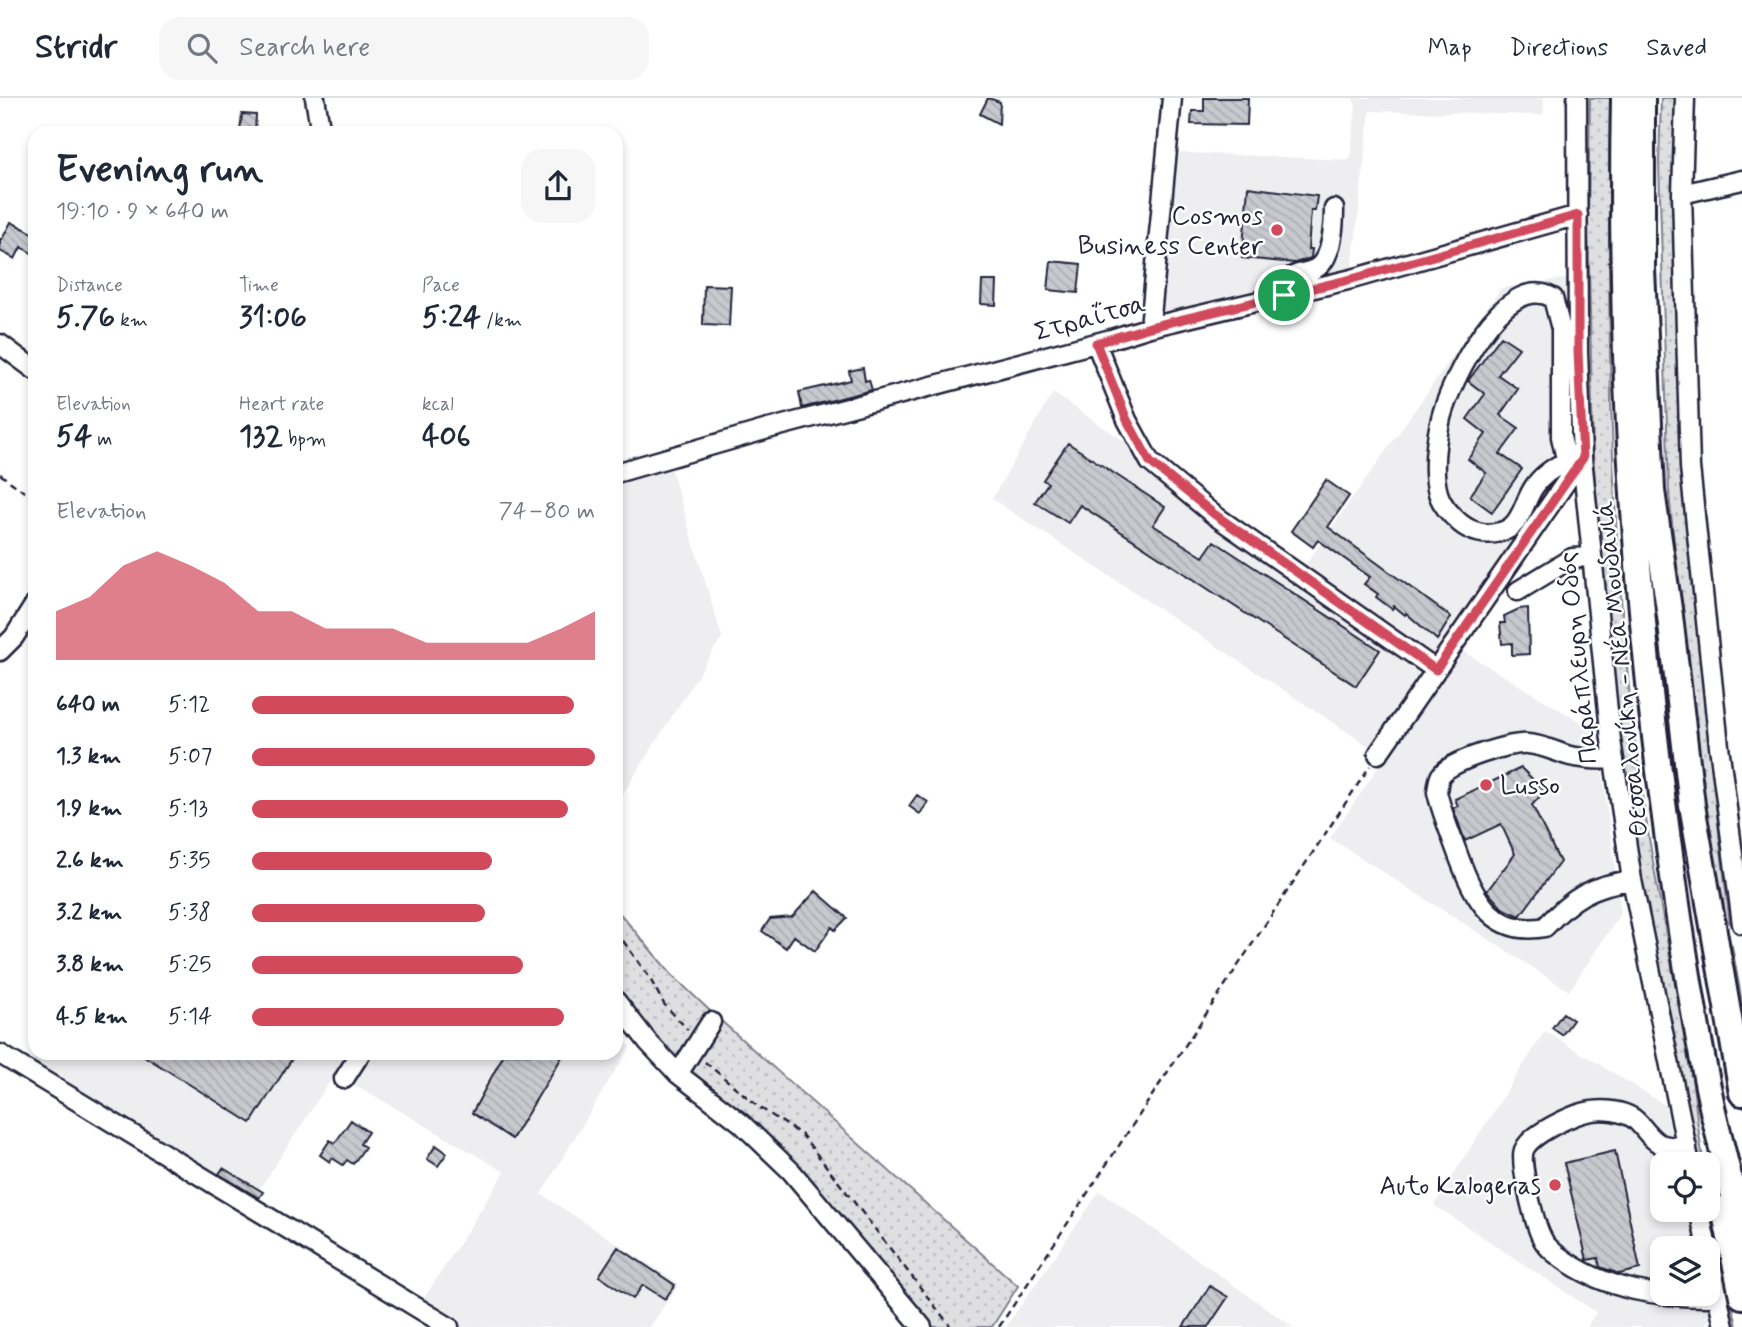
<!DOCTYPE html>
<meta charset="utf-8">
<style>
:root{--surface:#fff;--page:#f6f6f7;--text:#1f2937;--muted:#747a83;--line:#e0e1e3;--accent:#d1495b}
body{margin:0;font-family:Mynerve,sans-serif;background:var(--page);color:var(--text);height:100vh;display:flex;flex-direction:column;font-size:26px;white-space:nowrap}
*{box-sizing:border-box;margin:0}
p{font-size:23px;color:var(--muted)}
.icon{flex:none;width:38px;height:38px;fill:none;stroke:currentColor;stroke-width:2;stroke-linecap:round;stroke-linejoin:round}
.map{position:relative;flex:1;overflow:hidden}
.panel{position:absolute;left:28px;top:28px;width:595px;height:934px;display:flex;flex-direction:column;background:var(--surface);border-radius:21px;box-shadow:0 4px 10px #0003}
.panel>*{flex:none}
.tools{position:absolute;left:1650px;top:1054px;display:grid;gap:14px}
.tools a{display:grid;place-items:center;width:70px;height:70px;border-radius:14px;background:var(--surface);box-shadow:0 4px 10px #0003;font-size:35px}
.pin{position:absolute;display:grid;place-items:center;width:60px;height:60px;color:#fff;margin:-30px;border:4px solid #fff;border-radius:50%;box-shadow:0 2px 7px #0007}
.round{display:grid;place-items:center;flex:none;width:74px;height:74px;border-radius:21px;background:var(--page)}
.summary{display:flex;align-items:center;justify-content:space-between;height:119px;padding:0 28px}
h1{font-size:38px;font-weight:700;line-height:52px}
.stats{display:grid;grid-template-columns:repeat(3,1fr);gap:10px;height:119px;padding:7px 28px}
.stats div{display:grid;align-content:center}
.stats b{font-size:30px;font-weight:700}
.stats small{font-size:19px;font-weight:400}
.stats p{font-size:19px}
.chart{height:196px;padding:14px 28px}
.chart p{display:flex;justify-content:space-between}
.chart svg{width:100%;height:126px;margin-top:7px;fill:var(--accent);opacity:.7}
ul{padding:0 28px;list-style:none;font-size:23px}
li{display:grid;grid-template-columns:112px 84px 1fr;align-items:center;height:52px}
li i{height:18px;border-radius:9px;background:var(--accent)}
header{display:flex;align-items:center;gap:42px;box-sizing:border-box;height:98px;padding:0 35px;background:var(--surface);border-bottom:2px solid var(--line)}
header strong{font-size:33px}
nav{display:flex;gap:38px;margin-inline-start:auto;font-size:24px}
.search{width:490px;height:63px;background:var(--page);display:flex;align-items:center;gap:18px;box-sizing:border-box;padding:0 24px;border-radius:21px;color:var(--muted);font-size:26px}
.map>svg:first-child{display:block}
.built{fill:#eeeef1}
.grass{fill:url(#grass-dots);stroke:#80808e;stroke-width:2}
.building{fill:url(#building-back-hatch);stroke:#22223b;stroke-width:2}
.lines{fill:none;stroke-linecap:round;stroke-linejoin:round}
.minor-casing{stroke:#22223b;stroke-width:23}
.highway-casing{stroke:#22223b;stroke-width:30}
.path{stroke:#22223b;stroke-width:2.5;stroke-dasharray:7 5;stroke-linecap:butt}
.minor{stroke:#fff;stroke-width:18}
.highway{stroke:#fff;stroke-width:24}
.route-casing{stroke:#fff;stroke-width:14}
.route{stroke:#d1495b;stroke-width:9}
.poi-dot{fill:#d1495b;stroke:#fff;stroke-width:2.5}
.labels{text-anchor:middle;stroke-width:5;stroke-linejoin:round;paint-order:stroke}
.poi-label{font-size:26px;fill:#22223b;stroke:#fff;text-anchor:end}
.street-label{font-size:26px;fill:#22223b;stroke:#fff}
</style>
<header>
<strong>Stridr</strong>
<div class="search"><svg class="icon" aria-label="search" viewBox="0 0 24 24"><circle cx="10" cy="10" r="6"/><path d="M15 15l6 6"/></svg>Search here</div>
<nav><a>Map</a><a>Directions</a><a>Saved</a></nav>
</header>
<div class="map">
<svg width="1742" height="1229" viewBox="0 0 1742 1229">
<defs>
<pattern id="grass-dots" width="8" height="8" patternUnits="userSpaceOnUse" patternTransform="scale(1.75)"><rect width="8" height="8" fill="#dfdfe2"/><path d="M2 2h.1M6 6h.1" fill="none" stroke="#bfbfc3" stroke-width="1.8" stroke-linecap="round"/></pattern>
<pattern id="building-back-hatch" width="6" height="6" patternUnits="userSpaceOnUse" patternTransform="scale(1.75)"><rect width="6" height="6" fill="#c8c8cf"/><path d="M-1 5l2 2M0 0l6 6M5-1l2 2" fill="none" stroke="#acacb3"/></pattern>
</defs>
<rect width="100%" height="100%" fill="#fff"/>
<filter id="ink" filterUnits="userSpaceOnUse"><feTurbulence type="fractalNoise" baseFrequency=".0143" numOctaves="2"/><feDisplacementMap in="SourceGraphic" scale="14" xChannelSelector="R" yChannelSelector="G"/><feConvolveMatrix kernelMatrix="1 2 1 2 8 2 1 2 1" color-interpolation-filters="sRGB"/></filter>
<g filter="url(#ink)">
<path class="built" d="M1353,0H1544L1543,17L1370,13L1351,179L1159,225L1168,54L1350,62L1356,8Z
M1569,180L1574,361L1375,652L992,401L1053,295L1306,466L1501,190Z
M671,371L722,539L616,707V387Z
M1459,551L1597,634L1621,815L1569,893L1330,740Z
M616,933L630,948L541,1096L679,1186L650,1229H454L419,1208L505,1074L349,983L366,956H616Z
M1545,933L1665,1007L1678,1066H1662V1111H1687L1695,1150H1662V1195H1705L1710,1220L1704,1229H1587L1596,1214L1434,1107Z
M38,956H348L251,1104L30,967Z
M1100,1093L1293,1229H1006Z"/>
<path class="grass" d="M1590,0H1610C1607,211 1609,425 1634,635C1647,744 1669,852 1689,959C1695,995 1697,1031 1704,1066H1696L1637,785L1614,620L1593,357L1588,120Z
M1661,0H1676C1670,277 1696,552 1730,826L1712,800L1669,396L1659,65Z
M616,811L671,876L710,913L697,934L681,971L616,904Z
M1717,833L1732,848L1742,904V964Z
M719,921L1018,1188L992,1229H922L795,1073L691,982L696,960Z
M1708,1083L1737,1229H1731L1706,1111H1708Z"/>
<path class="building" d="M988,0L1000,4L999,26L980,16Z
M1204,0H1248L1247,27L1191,26L1192,13H1204Z
M242,16L256,17L255,34L240,33Z
M1248,89L1317,98L1315,113H1311L1308,151H1312L1311,160L1295,165L1242,160Z
M11,124L35,136V157L21,149L15,161L0,153V141H2Z
M1051,163L1081,166L1078,195L1048,192Z
M982,183H997L996,207L981,206Z
M704,187L731,188L729,228L703,227Z
M1501,238L1519,250L1498,277L1518,291L1500,317L1519,330L1500,356L1522,371L1492,414L1470,398L1486,375L1468,361L1486,336L1467,321L1485,296L1468,283Z
M863,270L865,283L869,282L872,292L802,310L799,294L851,282L849,273Z
M1068,345L1165,409L1153,427L1203,459L1214,443L1380,552L1356,588L1080,407L1068,425L1035,404L1048,385L1043,382Z
M1326,382L1349,398L1328,429L1451,519L1437,542L1406,515L1405,517L1394,508L1392,511L1376,499L1378,496L1364,486L1370,479L1318,442L1313,449L1291,433Z
M1528,510L1529,556L1512,557V545L1502,546L1500,525H1505L1504,518L1519,511Z
M1521,670L1545,693L1532,707L1560,764L1520,818L1502,810L1487,793L1515,756L1501,726L1465,743L1453,710L1458,708L1455,701Z
M917,697L928,704L920,716L909,708Z
M816,793L847,820L835,832L832,829L815,853L794,838L786,850L762,833L770,821L792,819Z
M1563,915L1573,922L1562,937L1552,930Z
M141,956H295L251,1025Z
M504,956H556L562,959L512,1041L472,1015Z
M351,1022L368,1034L360,1046L365,1049L353,1066L347,1062L343,1067L332,1060L330,1064L320,1057L330,1042L335,1045Z
M436,1047L447,1055L438,1068L427,1061Z
M1615,1053L1640,1171L1619,1176L1600,1169L1598,1160L1587,1162L1564,1065Z
M223,1070L263,1094L259,1100L219,1076Z
M618,1149L675,1187L665,1201L643,1187L633,1201L599,1178Z
M1210,1188L1228,1199L1208,1229H1183Z"/>
<g class="lines">
<g class="minor-casing">
<path id="minor" d="M315,0L321,35
M1577,0L1578,254L1582,360L1611,642L1632,782L1690,1066
M1685,0L1682,96L1690,369L1719,648L1742,826
M1682,96L1742,82
M1284,197L1283,186C1297,171 1308,177 1318,169C1332,158 1334,127 1334,111
M1150,229L1172,0
M1096,245L1127,322L1150,364L1214,417L1436,572
M0,246L35,272
M1567,363C1554,369 1542,377 1534,389C1523,405 1521,430 1500,434C1486,438 1471,434 1460,425C1451,417 1441,406 1438,395C1432,373 1436,342 1441,320C1450,285 1504,171 1553,200L1561,231V339L1570,378
M616,375L768,331L1111,241L1150,229L1352,181L1578,117
M1518,493L1572,460L1592,459
M0,553L14,539L35,506
M1378,656L1577,368
M1614,661C1600,662 1584,661 1570,658C1556,654 1543,647 1528,646C1511,644 1450,663 1441,677C1438,681 1438,689 1437,694C1441,712 1448,729 1454,746C1470,790 1487,840 1545,829C1572,800 1592,787 1632,782
M616,903L648,944L678,976L741,1025L791,1073L922,1229
M0,956L449,1229
M678,976L711,924
M344,981L360,956
M1687,1049C1678,1049 1668,1049 1660,1046C1648,1040 1644,1028 1633,1020C1622,1013 1605,1011 1592,1013C1575,1015 1530,1036 1524,1052C1519,1065 1535,1127 1542,1140C1545,1147 1554,1155 1560,1159C1606,1193 1662,1200 1718,1199
M1699,1111L1707,1150
M1708,1152L1724,1229"/>
</g>
<g class="highway-casing">
<path id="highway" d="M1624,0C1619,248 1634,496 1668,742C1680,831 1694,925 1713,1013C1722,1052 1732,1091 1742,1130
M1642,0V171L1652,393L1670,518L1692,707L1742,995
M1724,1111L1742,1198"/>
</g>
<path class="path" d="M0,376L35,402
M616,833L649,879L664,906L688,932
M705,964L759,1009L802,1037L951,1229
M999,1229L1370,668"/>
<use href="#minor" class="minor"/>
<use href="#highway" class="highway"/>
</g>
</g>
<g class="lines" filter="url(#ink)">
<g class="route-casing">
<path id="route" d="M1578,117V254L1583,360L1436,572L1214,416L1150,364L1127,322L1096,245L1150,229L1352,181Z"/>
</g>
<use href="#route" class="route"/>
</g>
<g class="poi-dot">
<circle cx="1277" cy="132" r="7"/>
<circle cx="1486" cy="687" r="7"/>
<circle cx="1555" cy="1087" r="7"/>
</g>
<g class="labels">
<g class="poi-label">
<text x="1263" y="126">Cosmos<tspan x="1263" dy="30">Business Center</tspan></text>
<text x="1500" y="696" text-anchor="start">Lusso</text>
<text x="1541" y="1096">Auto Kalogeras</text>
</g>
<g class="street-label">
<text transform="translate(1090 219) rotate(-15)" y="9">Στραΐτσα</text>
<text transform="translate(1577 560) rotate(-96)" y="9">Παράπλευρη Οδός</text>
<text transform="translate(1621 571) rotate(-96)" y="9">Θεσσαλονίκη - Νέα Μουδανιά</text>
</g>
</g>
</svg>
<div class="tools">
<a><svg class="icon" aria-label="locate" viewBox="0 0 24 24"><circle cx="12" cy="12" r="6"/><path d="M12 2v4M12 18v4M2 12h4M18 12h4"/></svg></a>
<a><svg class="icon" aria-label="layers" viewBox="0 0 24 24"><path d="M12 4l9 5-9 5-9-5zM3 14l9 5 9-5"/></svg></a>
</div>
<div class="pin" style="left:1284px;top:197px;background:#1e9e55"><svg class="icon" aria-label="arrive" viewBox="0 0 24 24"><path d="M6 21V4h12l-3 4 3 4H6"/></svg></div>
<section class="panel">
<div class="summary"><div><h1>Evening run</h1><p>19:10 · 9 × 640 m</p></div><a class="round"><svg class="icon" aria-label="share" viewBox="0 0 24 24"><path d="M12 15V3M7 8l5-5 5 5M5 13v7h14v-7"/></svg></a></div>
<div class="stats">
<div><p>Distance</p><b>5.76<small> km</small></b></div>
<div><p>Time</p><b>31:06</b></div>
<div><p>Pace</p><b>5:24<small> /km</small></b></div>
</div>
<div class="stats">
<div><p>Elevation</p><b>54<small> m</small></b></div>
<div><p>Heart rate</p><b>132<small> bpm</small></b></div>
<div><p>kcal</p><b>406</b></div>
</div>
<div class="chart"><p><span>Elevation</span>74–80 m</p>
<svg viewBox="0 0 160 44" preserveAspectRatio="none"><path d="M0 44V27L10 22L20 11L30 6L40 11L50 17L60 27L70 27L80 33L90 33L100 33L110 38L120 38L130 38L140 38L150 33L160 27V44z"/></svg>
</div>
<ul>
<li><b>640 m</b>5:12<i style="width:94%"></i></li>
<li><b>1.3 km</b>5:07<i style="width:100%"></i></li>
<li><b>1.9 km</b>5:13<i style="width:92%"></i></li>
<li><b>2.6 km</b>5:35<i style="width:70%"></i></li>
<li><b>3.2 km</b>5:38<i style="width:68%"></i></li>
<li><b>3.8 km</b>5:25<i style="width:79%"></i></li>
<li><b>4.5 km</b>5:14<i style="width:91%"></i></li>
</ul>
</section>
</div>
